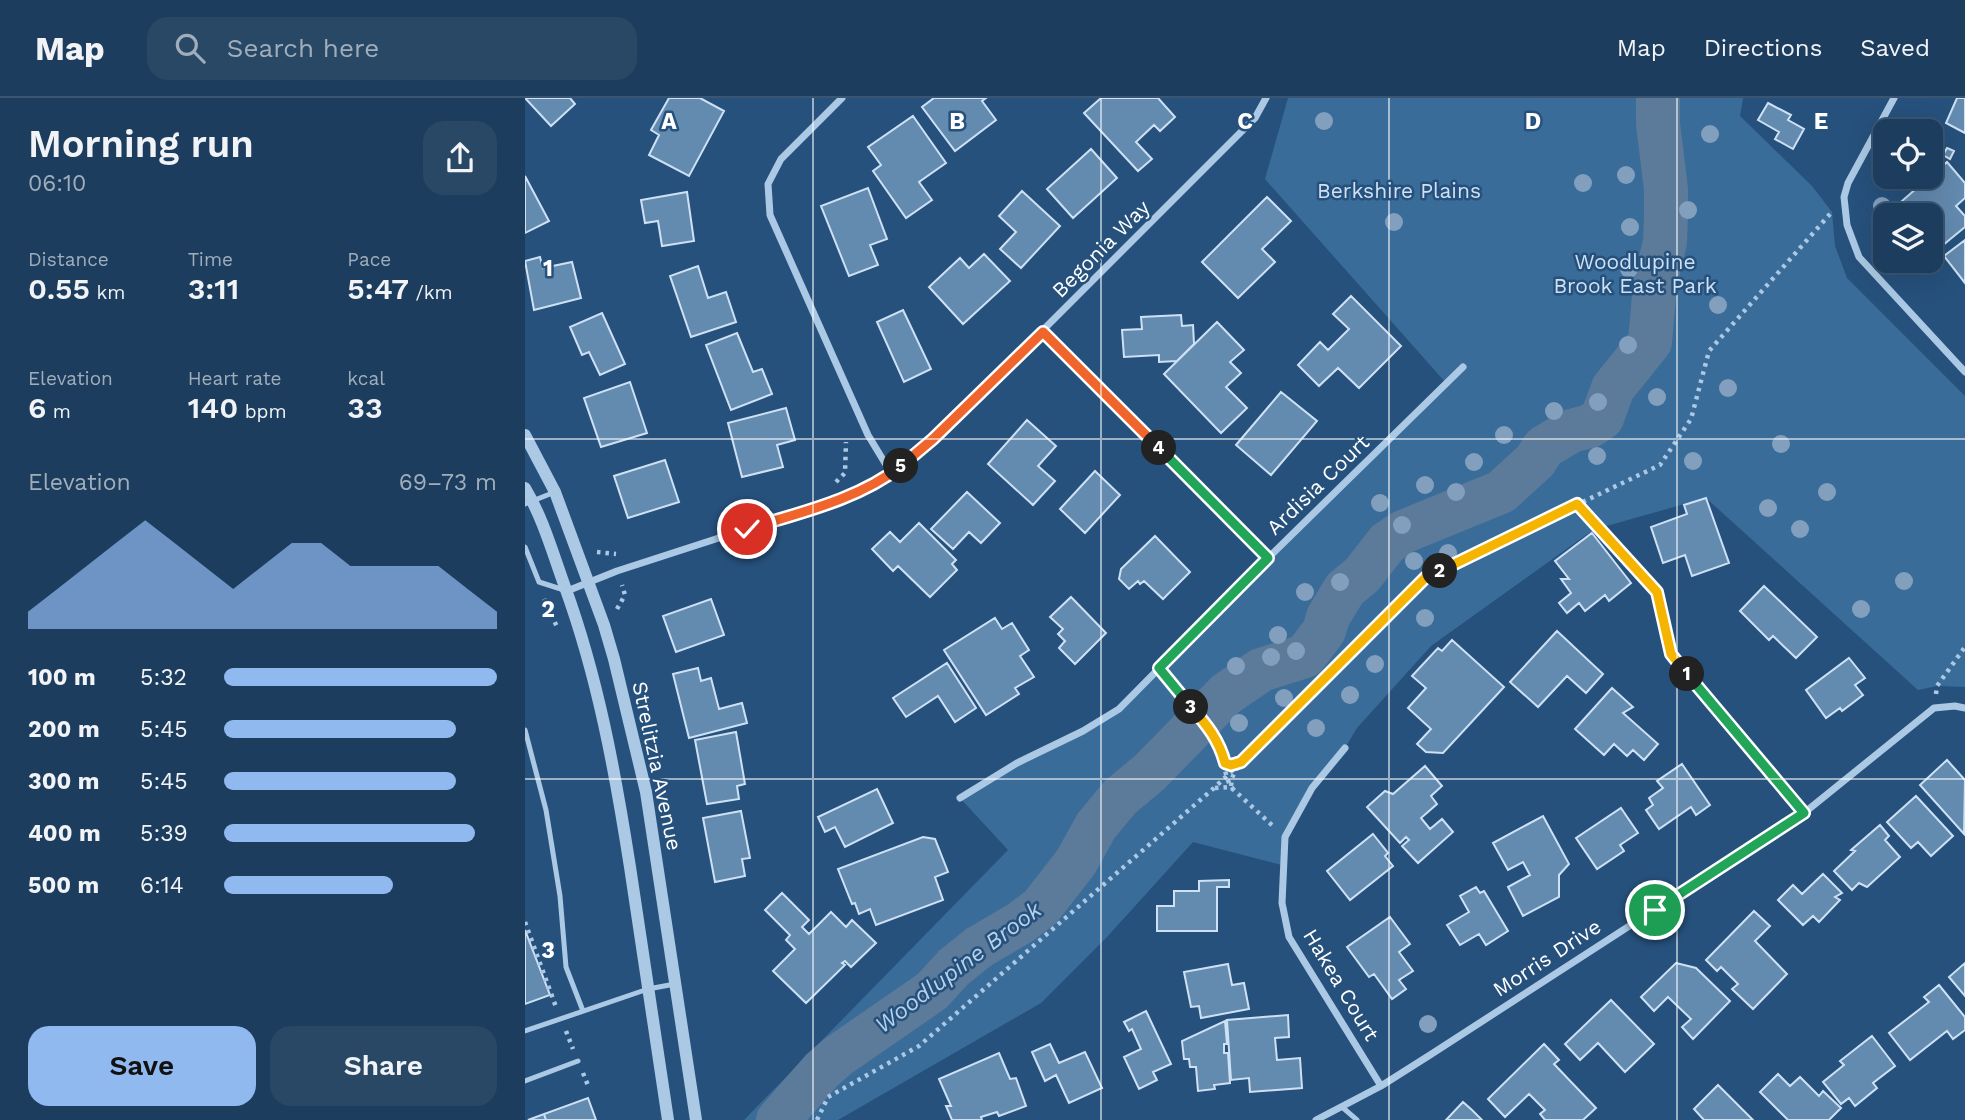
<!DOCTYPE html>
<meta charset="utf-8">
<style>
:root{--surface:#1c3d5d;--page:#294866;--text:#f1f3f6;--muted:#a0aebc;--line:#3a5672;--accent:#90b9f0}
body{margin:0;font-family:"Work Sans",sans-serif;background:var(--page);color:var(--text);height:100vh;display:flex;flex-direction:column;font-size:26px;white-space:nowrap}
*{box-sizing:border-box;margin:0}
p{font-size:23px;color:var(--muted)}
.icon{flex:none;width:38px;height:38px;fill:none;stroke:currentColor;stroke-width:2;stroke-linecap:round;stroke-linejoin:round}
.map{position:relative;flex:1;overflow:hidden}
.details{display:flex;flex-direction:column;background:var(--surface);width:525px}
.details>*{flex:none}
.fabs{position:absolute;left:1348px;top:21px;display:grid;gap:14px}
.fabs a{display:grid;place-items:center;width:70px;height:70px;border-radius:14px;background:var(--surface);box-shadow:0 7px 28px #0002,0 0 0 2px var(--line);font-size:35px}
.pin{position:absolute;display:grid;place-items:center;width:60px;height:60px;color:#fff;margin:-30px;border:4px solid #fff;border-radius:50%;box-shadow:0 2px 7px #0007}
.km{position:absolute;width:35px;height:35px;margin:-18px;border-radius:50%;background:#222;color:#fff;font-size:19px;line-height:35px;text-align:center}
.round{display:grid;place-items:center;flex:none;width:74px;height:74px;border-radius:21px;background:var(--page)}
.summary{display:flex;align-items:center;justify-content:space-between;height:119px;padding:0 28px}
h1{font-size:38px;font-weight:600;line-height:52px}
.metrics{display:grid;grid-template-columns:repeat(3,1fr);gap:10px;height:119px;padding:7px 28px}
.metrics div{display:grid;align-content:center}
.metrics b{font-size:30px;font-weight:600}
.metrics small{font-size:19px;font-weight:400}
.metrics p{font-size:19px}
.chart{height:196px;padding:14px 28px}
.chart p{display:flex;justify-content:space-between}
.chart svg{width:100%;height:126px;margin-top:7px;fill:var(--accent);opacity:.7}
.cta{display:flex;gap:14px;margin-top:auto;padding:14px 28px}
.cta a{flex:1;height:80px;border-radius:21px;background:var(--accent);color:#111;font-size:28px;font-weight:600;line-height:80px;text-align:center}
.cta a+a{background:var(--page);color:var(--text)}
ul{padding:0 28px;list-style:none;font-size:23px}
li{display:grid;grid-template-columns:112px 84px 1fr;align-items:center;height:52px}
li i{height:18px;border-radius:9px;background:var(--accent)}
header{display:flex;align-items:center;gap:42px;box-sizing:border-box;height:98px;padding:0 35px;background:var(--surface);border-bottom:2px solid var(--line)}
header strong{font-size:33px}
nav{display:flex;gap:38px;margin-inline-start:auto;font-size:24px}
.search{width:490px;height:63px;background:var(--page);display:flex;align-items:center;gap:18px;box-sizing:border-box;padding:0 24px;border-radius:21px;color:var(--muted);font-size:26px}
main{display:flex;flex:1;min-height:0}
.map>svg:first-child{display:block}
.green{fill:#3a6c99}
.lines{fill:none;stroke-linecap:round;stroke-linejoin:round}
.river{stroke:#5c7a99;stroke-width:44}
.building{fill:#638aaf;stroke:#cee1f4;stroke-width:2}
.path{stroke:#abc9e4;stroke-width:4.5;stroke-dasharray:3.5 5;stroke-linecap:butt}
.service{stroke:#abc9e4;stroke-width:5}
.minor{stroke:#abc9e4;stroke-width:7}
.tertiary{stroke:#abc9e4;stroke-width:12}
.tree{fill:#82a0be}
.split-1-casing{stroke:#fff;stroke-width:14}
.split-2-casing{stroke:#fff;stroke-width:14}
.split-3-casing{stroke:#fff;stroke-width:14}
.split-4-casing{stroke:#fff;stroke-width:14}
.split-5-casing{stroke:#fff;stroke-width:14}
.split-6-casing{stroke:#fff;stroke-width:14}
.split-1{stroke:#22a559;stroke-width:9}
.split-2{stroke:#f5b400;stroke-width:9}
.split-3{stroke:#f5b400;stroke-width:9}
.split-4{stroke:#22a559;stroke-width:9}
.split-5{stroke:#f0652b;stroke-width:9}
.split-6{stroke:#f0652b;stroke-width:9}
.grid{fill:none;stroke:#fff;stroke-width:2;stroke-opacity:0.55}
.labels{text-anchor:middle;stroke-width:5;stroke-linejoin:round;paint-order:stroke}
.park-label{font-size:21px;fill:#cee1f4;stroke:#26517c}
.street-label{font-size:21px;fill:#fff;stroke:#26517c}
.water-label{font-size:23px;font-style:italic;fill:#b6d2ec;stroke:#26517c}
.grid-label{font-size:23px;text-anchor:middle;font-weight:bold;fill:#fff;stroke:#26517c;stroke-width:5;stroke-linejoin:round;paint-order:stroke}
</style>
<header>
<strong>Map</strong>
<div class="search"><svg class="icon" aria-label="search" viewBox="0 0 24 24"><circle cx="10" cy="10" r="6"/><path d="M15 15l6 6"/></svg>Search here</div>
<nav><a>Map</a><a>Directions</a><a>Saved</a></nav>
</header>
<main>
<section class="details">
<div class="summary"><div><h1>Morning run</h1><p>06:10</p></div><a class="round"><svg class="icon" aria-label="share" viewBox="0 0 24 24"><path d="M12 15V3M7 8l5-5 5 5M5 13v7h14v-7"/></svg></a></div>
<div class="metrics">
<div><p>Distance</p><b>0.55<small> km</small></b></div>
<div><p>Time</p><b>3:11</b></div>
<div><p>Pace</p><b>5:47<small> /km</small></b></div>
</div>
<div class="metrics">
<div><p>Elevation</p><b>6<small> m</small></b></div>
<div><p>Heart rate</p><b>140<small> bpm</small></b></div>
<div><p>kcal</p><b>33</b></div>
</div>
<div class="chart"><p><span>Elevation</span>69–73 m</p>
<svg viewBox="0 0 160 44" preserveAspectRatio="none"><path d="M0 44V38L10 30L20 22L30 14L40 6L50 14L60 22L70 30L80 22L90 14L100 14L110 22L120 22L130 22L140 22L150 30L160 38V44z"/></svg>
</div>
<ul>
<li><b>100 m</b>5:32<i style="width:100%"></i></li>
<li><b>200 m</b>5:45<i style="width:85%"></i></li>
<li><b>300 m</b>5:45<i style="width:85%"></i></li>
<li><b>400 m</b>5:39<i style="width:92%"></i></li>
<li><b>500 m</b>6:14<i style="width:62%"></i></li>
</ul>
<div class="cta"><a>Save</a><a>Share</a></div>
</section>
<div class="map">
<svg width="1440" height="1022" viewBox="0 0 1440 1022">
<rect width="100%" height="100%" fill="#26517c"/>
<path class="green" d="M763,0H1218L1215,18L1287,88L1307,114L1310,148L1322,180L1440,298V589L1412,588L1393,592L1181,400L1078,429L1061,437L906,548L832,630L820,650L787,690L759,748L757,767L668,744L582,839L516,905L313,1022H219L483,752L435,700L594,611L921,285L740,81Z"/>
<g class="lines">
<path class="river" d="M253,1022L297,972L313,958L407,893L429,869L454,849L495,825L516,809L551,764L571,728L595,699L625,674L701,596L736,572L780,558L799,533L803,519L820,491L837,477L862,445L878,434L976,394L1010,363L1019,349L1046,333L1065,328L1077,320L1088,290L1125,244L1130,186L1140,144L1141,117V91L1133,26V0"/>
</g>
<path class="building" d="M0,0H45L50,6L26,28Z
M144,0H175L199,13L164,78L124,57L134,37L126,32Z
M409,0H461L457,3L471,22L430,53L397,9Z
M576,0H633L650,19L635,33L629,27L611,44L627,61L613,73L559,15Z
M1432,0H1440V35L1421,25Z
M1243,5L1266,17L1263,22L1279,31L1268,51L1250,41L1254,34L1233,22Z
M388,18L421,65L394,84L407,102L381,120L348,73L356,67L343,49Z
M1405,38L1417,44L1405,65Z
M1422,50L1429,53L1425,61L1418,57Z
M566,51L592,80L548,120L522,91Z
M1422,64L1440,85V100L1431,108L1440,118V129L1418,147L1405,132V117H1377L1370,109Z
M0,78L24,123L0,135Z
M343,90L362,141L345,147L353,167L324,178L296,108Z
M497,93L535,128L496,170L475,151L491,134L474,118Z
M162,94L169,143L137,148L133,123L120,125L116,102Z
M742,99L766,123L737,151L750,164L713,200L677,164Z
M1440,142V185L1419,158Z
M459,156L485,183L438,226L404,189L435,160L444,170Z
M15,159L18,170L47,164L56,200L9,212L0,163Z
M173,168L183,200L201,194L211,224L166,239L145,178Z
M826,198L876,248L834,290L813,270L794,288L773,267L795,244L803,252L824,231L808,216Z
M378,212L406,271L379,284L352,224Z
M77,215L100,266L75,277L64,254L57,257L45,229Z
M656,217L657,228L668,227L669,246L652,263L634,264V257L599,259L597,232L617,231L616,219Z
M692,224L719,252L705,264L716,275L701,289L722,310L696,335L639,276Z
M212,235L228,274L237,271L247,296L206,312L181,247Z
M105,284L122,335L76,349L59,300Z
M756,294L792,323L746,377L711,347Z
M261,310L270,342L252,347L258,369L217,379L203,325Z
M502,322L531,348L513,368L530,383L508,407L463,366Z
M140,362L154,404L103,420L89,378Z
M570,373L595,397L560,435L535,411Z
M442,394L475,425L456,445L444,434L428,451L406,431Z
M1181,400L1204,465L1167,478L1160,457L1138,465L1126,429L1162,416L1159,407Z
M394,425L431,462L427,466L432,472L405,499L373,468L368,473L347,451L365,434L375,444Z
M1067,435L1106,485L1084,503L1080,497L1060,513L1054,505L1042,515L1034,505L1046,495L1036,481H1044L1030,463Z
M630,438L665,474L638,501L619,483L615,486L613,483L604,491L594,481L596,471Z
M1239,488L1292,539L1271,560L1248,538L1244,542L1215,513Z
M546,499L581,535L550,566L534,550L540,543L533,536L538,531L525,519Z
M186,501L199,537L151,554L138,518Z
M470,520L477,531L487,525L504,552L495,558L509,579L490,590L494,596L461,617L419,552Z
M1032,533L1078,576L1061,595L1042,578L1013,609L985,584Z
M927,542L979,589L918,655L901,654L892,646L906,631L883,610L901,590L887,578L913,550L917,553Z
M1324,560L1340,580L1330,587L1338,597L1317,613L1315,610L1301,620L1281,592Z
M422,565L451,610L430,624L413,598L381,619L368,600Z
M173,570L176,583L186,580L194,611L217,605L222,625L164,640L148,576Z
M1087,590L1108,609L1098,615L1133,646L1119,662L1108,652L1102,658L1089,646L1079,657L1050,631Z
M211,634L220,686L212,688L214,701L182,706L170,642Z
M1422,662L1440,682L1439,736L1395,687Z
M1157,666L1185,707L1171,717L1166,709L1134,731L1121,712L1128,707L1124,700L1138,690L1132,683Z
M900,668L917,688L906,698L912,706L896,720L905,731L917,721L928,734L893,765L877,748L884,742L881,739L875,745L842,709L860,693L868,696Z
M352,691L368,725L320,749L310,729L300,734L293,719Z
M1391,698L1428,738L1406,758L1393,744L1386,750L1362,724Z
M1096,710L1113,735L1095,747L1099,753L1072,771L1051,740Z
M216,713L225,760L217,761L220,778L190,784L178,720Z
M1018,718L1044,766L1034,777V799L998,818L983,789L1005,777L998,764L983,772L968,745Z
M1355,727L1364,738L1360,742L1375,759L1342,789L1334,785L1327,792L1309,773L1330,753L1326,752Z
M848,736L863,755L860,758L868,768L825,802L802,773Z
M398,739L410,741L423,774L410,779L418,802L351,827L345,811L334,816L330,805L327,806L313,771Z
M1298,776L1317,795L1310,799L1315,802L1294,824L1288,818L1278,827L1253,802L1268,787L1277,796Z
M704,782V789H692V833H632V808H649V793H674V783Z
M951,789L955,795L959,793L983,833L961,847L954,836L935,847L922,827L944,814L935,798Z
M257,795L284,822L277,829L284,836L306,814L321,829L327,822L351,845L326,869L320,863L317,865L320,867L281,905L248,873L270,851L261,842L265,837L240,812Z
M1229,813L1245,828L1230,843L1262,876L1228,911L1207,891L1213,886L1196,869L1192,873L1181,862Z
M865,819L885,846L874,854L888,873L874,882L881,891L867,901L849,876L844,879L822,849Z
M0,832L25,897L0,906Z
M1151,865L1171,870L1205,903L1168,941L1157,929L1166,921L1143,899L1129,913L1116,899Z
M1440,865V898L1424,879Z
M703,866L707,887L719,885L724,911L676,920L674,908L666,909L659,874Z
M1414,887L1440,919V932L1428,941L1422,933L1385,962L1364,935L1404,904L1399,899Z
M1086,902L1129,946L1100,974L1073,945L1055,962L1040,946Z
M621,913L646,966L628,974L632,982L614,991L599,959L616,951L607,931L604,933L599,924Z
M763,917L764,939L750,940L752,962L775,960L777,990L725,994L724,980L706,982L702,922Z
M700,923L702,946H699V955H703L705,985L689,987L690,991L673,993L671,969H665L664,961H659L657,943Z
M1347,938L1370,968L1348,985L1352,990L1330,1008L1324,1000L1316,1006L1298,984L1319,967L1315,963Z
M525,946L534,965L560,954L577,990L544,1005L531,977L520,983L507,954Z
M1019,946L1034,962L1029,966L1071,1010L1058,1022H1020L1015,1016L1020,1012L1004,996L980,1019L963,1001Z
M474,955L485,981L491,980L501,1008L474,1018L472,1014L456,1019L457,1022H427L421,1008H426L414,981Z
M1253,976L1265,988L1275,979L1294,998L1298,993L1316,1010L1304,1022H1263L1235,994Z
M1193,987L1228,1022H1179L1169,1011Z
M63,1000L71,1022H21L19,1016Z
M938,1004L947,1012L957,1022H921Z
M19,1016L21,1022H3Z"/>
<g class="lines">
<path class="path" d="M311,384L320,375L321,344
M1052,406L1132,494L1143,545
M72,454L91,456
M19,501L33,531
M92,511L100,497L97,487
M644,581C659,599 685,626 694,646C700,660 698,681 709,692
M1411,596L1412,588L1440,549
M706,688L707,680L712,670
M690,690L704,689L709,692L749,729
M0,824L31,909
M41,933L48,951
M58,975L64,990
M292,1022L303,999L394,948L689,690L754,628L901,479L1135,367L1166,321L1184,253L1305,116"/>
<path class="service" d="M0,406L30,394
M0,449L14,484L39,492
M0,632L21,712L35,798L41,869L58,913
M0,933L123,891L150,886
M0,983L53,963
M817,1009L832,1022"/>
<path class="minor" d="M317,0L256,61L243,86L245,117L343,337L366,375
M1369,0L1323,85L1319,99L1322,127L1334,159L1440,274
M518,234L743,460
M42,493L92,473L317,400L366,375L408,342L730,20L741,0
M1146,556L1279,715
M820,650L787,690L760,739L757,805L764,839L856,988
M435,700L492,665L558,633L594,611L743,460L938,269
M791,1022L856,988L905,957L1279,715L1409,610L1430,608L1440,610"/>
<path class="tertiary" d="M0,337L30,394L79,527L89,561L121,694L171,1022
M0,390C18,420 28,456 40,489C73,580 90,673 105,769C118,853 130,938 143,1022"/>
</g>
<g class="tree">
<circle cx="799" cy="23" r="9"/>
<circle cx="1185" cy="36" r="9"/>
<circle cx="1101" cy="77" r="9"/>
<circle cx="1058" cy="85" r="9"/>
<circle cx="1357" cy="108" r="9"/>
<circle cx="1163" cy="112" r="9"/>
<circle cx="869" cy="124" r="9"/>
<circle cx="1105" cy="129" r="9"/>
<circle cx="1104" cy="171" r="9"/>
<circle cx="1193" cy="207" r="9"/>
<circle cx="1103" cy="247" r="9"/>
<circle cx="1203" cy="290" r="9"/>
<circle cx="1132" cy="299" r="9"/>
<circle cx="1073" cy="304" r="9"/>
<circle cx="1029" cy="313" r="9"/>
<circle cx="979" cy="337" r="9"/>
<circle cx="1256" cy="346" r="9"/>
<circle cx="1072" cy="358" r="9"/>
<circle cx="1168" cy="363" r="9"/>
<circle cx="949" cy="364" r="9"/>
<circle cx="900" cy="387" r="9"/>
<circle cx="931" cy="394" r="9"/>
<circle cx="1302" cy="394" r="9"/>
<circle cx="855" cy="405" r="9"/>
<circle cx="1243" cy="410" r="9"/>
<circle cx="877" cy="427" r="9"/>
<circle cx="1275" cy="431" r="9"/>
<circle cx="923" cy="455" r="9"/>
<circle cx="889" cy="463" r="9"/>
<circle cx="1379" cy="483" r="9"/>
<circle cx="815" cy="484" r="9"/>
<circle cx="780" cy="494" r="9"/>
<circle cx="1336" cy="511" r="9"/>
<circle cx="900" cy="520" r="9"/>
<circle cx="753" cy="537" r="9"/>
<circle cx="771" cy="553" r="9"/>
<circle cx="746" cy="559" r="9"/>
<circle cx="850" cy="566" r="9"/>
<circle cx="711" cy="568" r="9"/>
<circle cx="825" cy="597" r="9"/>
<circle cx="759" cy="600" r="9"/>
<circle cx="714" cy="625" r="9"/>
<circle cx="791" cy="630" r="9"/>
<circle cx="903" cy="926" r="9"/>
</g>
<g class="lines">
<g class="split-1-casing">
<path id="split-1" d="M1130,812L1279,715L1162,576"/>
</g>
<g class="split-2-casing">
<path id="split-2" d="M915,473L1052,406L1132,494L1146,556L1162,576"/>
</g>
<g class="split-3-casing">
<path id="split-3" d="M666,609C682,627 694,642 700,665L706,667L716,664L901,479L915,473"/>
</g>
<g class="split-4-casing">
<path id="split-4" d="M634,350L743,460L634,570L666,609"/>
</g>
<g class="split-5-casing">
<path id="split-5" d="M376,368L408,341L518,234L634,350"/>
</g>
<g class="split-6-casing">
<path id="split-6" d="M222,431C273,415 333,402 376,368"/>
</g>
<use href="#split-1" class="split-1"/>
<use href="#split-2" class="split-2"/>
<use href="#split-3" class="split-3"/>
<use href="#split-4" class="split-4"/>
<use href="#split-5" class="split-5"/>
<use href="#split-6" class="split-6"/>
</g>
<path class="grid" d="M288,0V1022M576,0V1022M864,0V1022M1152,0V1022M0,341H1440M0,681H1440"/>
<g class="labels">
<g class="park-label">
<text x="874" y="100">Berkshire Plains</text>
<text x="1110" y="171">Woodlupine<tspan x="1110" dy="24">Brook East Park</tspan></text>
</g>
<g class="street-label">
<text transform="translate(576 151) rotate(-45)" y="7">Begonia Way</text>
<text transform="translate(793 387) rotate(-44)" y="7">Ardisia Court</text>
<text transform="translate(132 668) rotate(78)" y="7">Strelitzia Avenue</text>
<text transform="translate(1022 860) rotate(-33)" y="7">Morris Drive</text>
<text transform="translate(816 887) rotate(59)" y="7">Hakea Court</text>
</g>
<g class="water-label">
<text transform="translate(433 869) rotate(-37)" y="8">Woodlupine Brook</text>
</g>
</g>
<g class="grid-label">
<text x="144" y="31">A</text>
<text x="432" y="31">B</text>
<text x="720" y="31">C</text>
<text x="1008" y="31">D</text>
<text x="1296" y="31">E</text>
<text x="23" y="178">1</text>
<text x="23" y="519">2</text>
<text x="23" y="860">3</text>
</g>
</svg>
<div class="fabs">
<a><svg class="icon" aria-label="locate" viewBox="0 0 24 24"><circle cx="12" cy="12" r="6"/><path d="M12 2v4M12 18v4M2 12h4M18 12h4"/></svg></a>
<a><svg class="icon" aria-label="layers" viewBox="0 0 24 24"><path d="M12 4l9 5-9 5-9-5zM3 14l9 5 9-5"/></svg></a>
</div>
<div class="pin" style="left:1130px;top:812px;background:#1e9e55"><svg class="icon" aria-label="arrive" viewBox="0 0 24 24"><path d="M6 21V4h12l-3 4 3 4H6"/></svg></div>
<div class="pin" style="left:222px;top:431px;background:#d93025"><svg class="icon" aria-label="check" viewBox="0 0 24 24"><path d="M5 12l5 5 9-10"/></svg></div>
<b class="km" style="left:1162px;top:576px">1</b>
<b class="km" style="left:915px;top:473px">2</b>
<b class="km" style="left:666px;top:609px">3</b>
<b class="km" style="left:634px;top:350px">4</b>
<b class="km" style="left:376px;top:368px">5</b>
</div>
</main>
